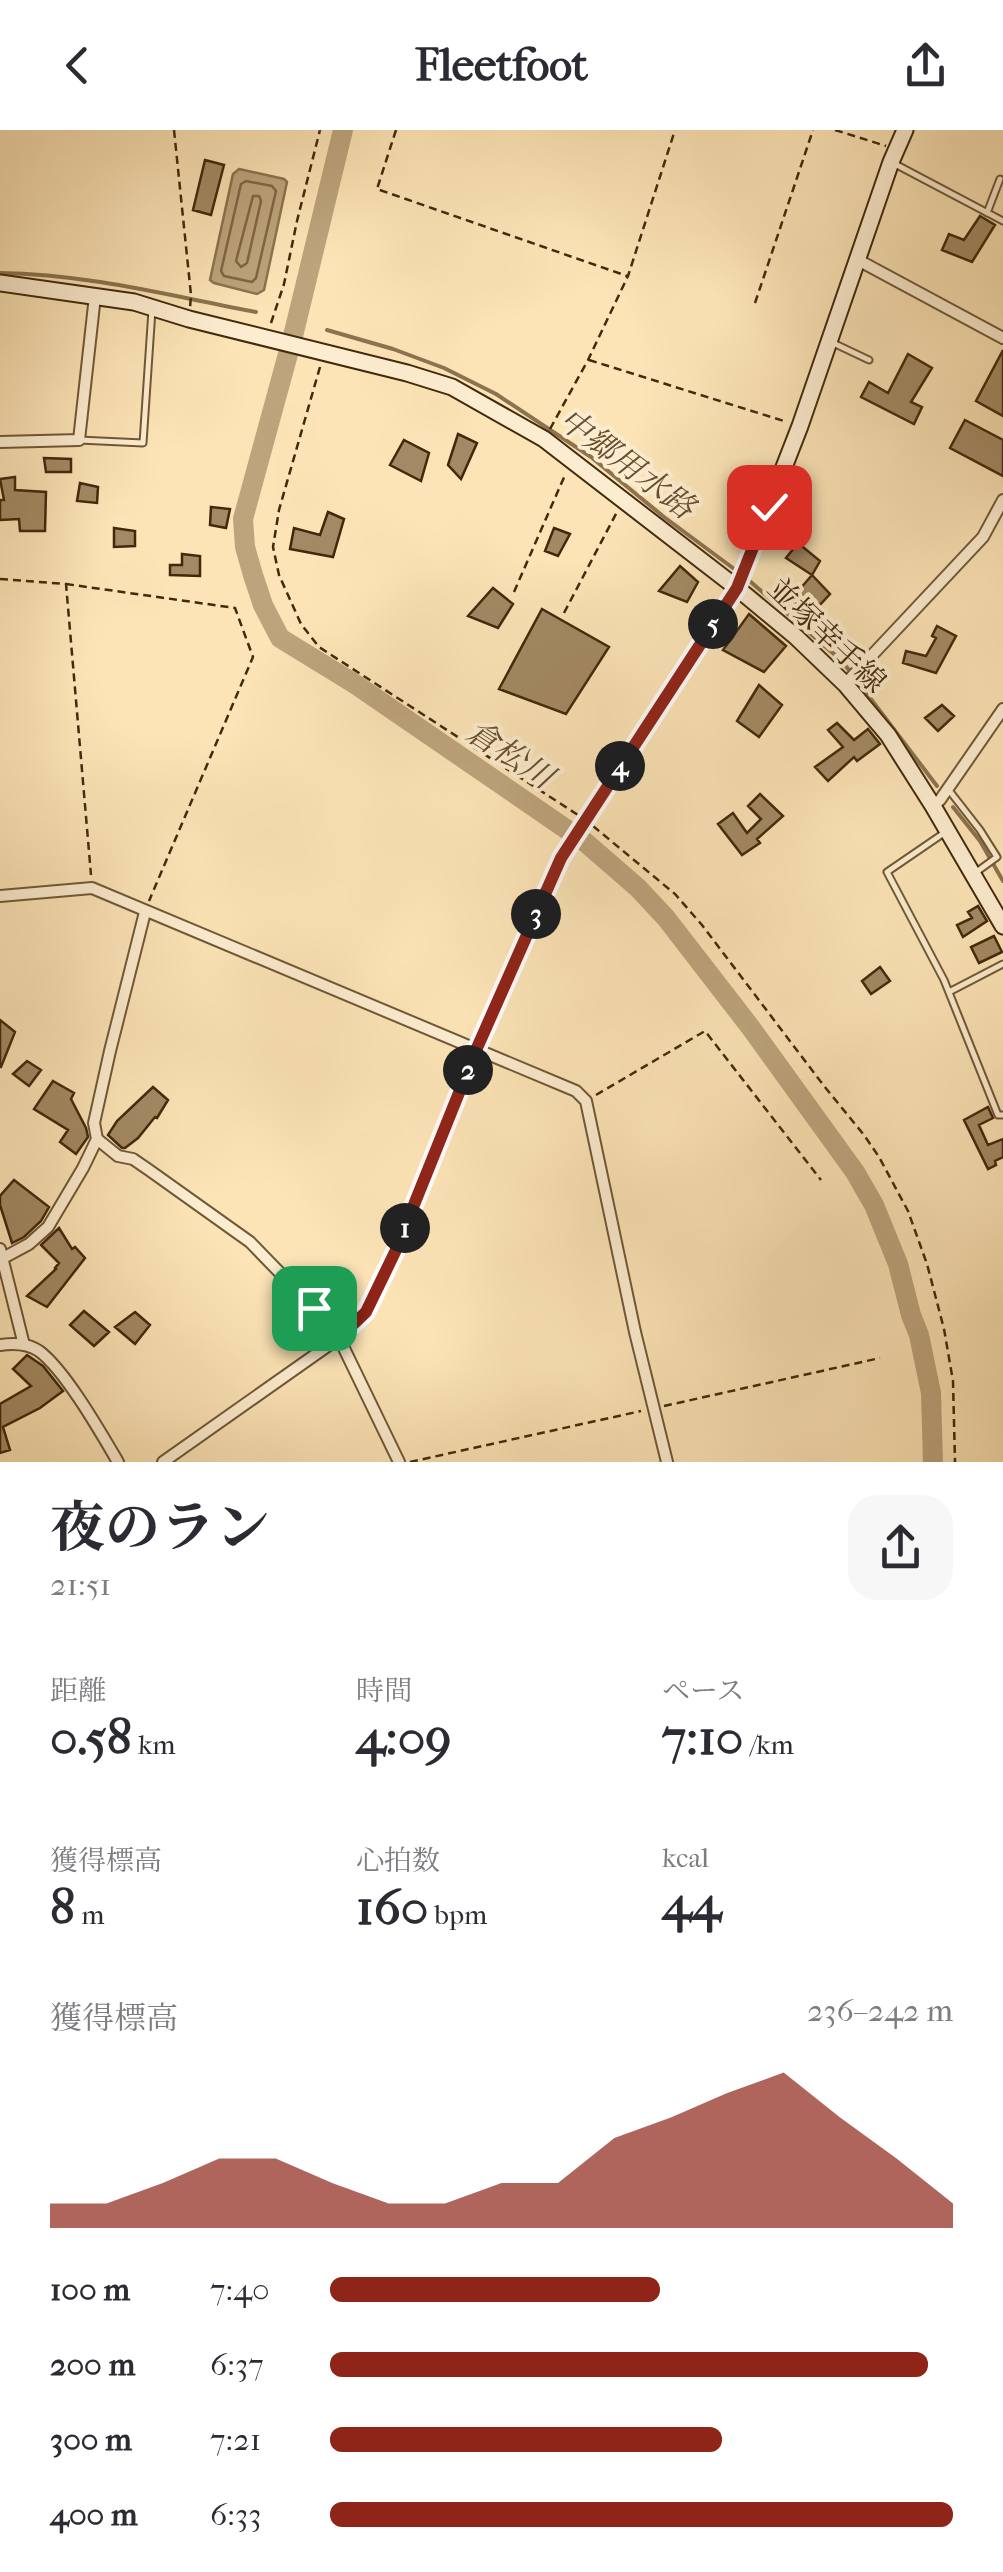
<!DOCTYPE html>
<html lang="ja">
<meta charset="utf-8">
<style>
:root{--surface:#fff;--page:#f7f7f7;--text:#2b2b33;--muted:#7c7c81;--accent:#8f2418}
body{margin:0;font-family:"IM FELL French Canon","Noto Serif JP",serif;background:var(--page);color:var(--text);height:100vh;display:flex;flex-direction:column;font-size:38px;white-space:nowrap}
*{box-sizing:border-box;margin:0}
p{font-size:32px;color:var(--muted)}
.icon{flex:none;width:55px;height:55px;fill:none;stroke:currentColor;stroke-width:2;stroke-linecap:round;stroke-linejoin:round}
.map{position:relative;height:1332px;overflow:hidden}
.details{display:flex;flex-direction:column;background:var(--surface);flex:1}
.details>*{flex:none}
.pin{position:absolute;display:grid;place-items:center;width:85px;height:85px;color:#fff;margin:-42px;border-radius:20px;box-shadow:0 5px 15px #0006}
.km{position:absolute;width:50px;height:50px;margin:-25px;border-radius:50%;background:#222;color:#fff;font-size:28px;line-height:50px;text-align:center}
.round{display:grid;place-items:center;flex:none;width:105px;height:105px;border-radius:30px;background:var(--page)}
.summary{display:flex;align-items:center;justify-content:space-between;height:170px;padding:0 50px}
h1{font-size:55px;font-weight:700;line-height:75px}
.metrics{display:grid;grid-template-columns:repeat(3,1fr);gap:15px;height:170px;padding:10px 50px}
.metrics div{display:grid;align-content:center}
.metrics b{font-size:50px;font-weight:700}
.metrics small{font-size:28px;font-weight:400}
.metrics p{font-size:28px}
.chart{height:280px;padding:20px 50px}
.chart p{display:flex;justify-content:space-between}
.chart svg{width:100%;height:180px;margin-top:10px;fill:var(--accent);opacity:.7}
ul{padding:0 50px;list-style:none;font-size:32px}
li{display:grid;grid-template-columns:160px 120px 1fr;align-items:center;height:75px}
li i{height:25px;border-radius:12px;background:var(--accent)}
header{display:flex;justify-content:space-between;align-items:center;height:130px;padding:0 50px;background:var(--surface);font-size:45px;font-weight:700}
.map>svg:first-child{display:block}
.water{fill:#bda47c;stroke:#8c734f;stroke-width:2.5}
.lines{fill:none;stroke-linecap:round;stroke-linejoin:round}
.shore{stroke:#806644;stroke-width:2.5}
.stream{stroke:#8c734f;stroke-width:4}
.river{stroke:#bda47c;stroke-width:20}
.building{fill:#a38a64;stroke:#42290c;stroke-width:2.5}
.lane-casing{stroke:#705836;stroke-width:9}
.street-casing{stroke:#705836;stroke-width:14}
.secondary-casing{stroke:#42290c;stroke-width:19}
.path{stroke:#42290c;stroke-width:2.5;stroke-dasharray:8 5;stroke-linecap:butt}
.lane{stroke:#fdedd0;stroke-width:5}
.street{stroke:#fdedd0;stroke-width:10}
.secondary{stroke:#fdedd0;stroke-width:15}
.route-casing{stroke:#fff;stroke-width:20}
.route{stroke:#8f2418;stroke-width:12}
.labels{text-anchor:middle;stroke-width:8;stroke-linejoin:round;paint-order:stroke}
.street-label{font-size:30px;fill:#42290c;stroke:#fdedd0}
.water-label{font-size:32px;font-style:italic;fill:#674e2e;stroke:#fdedd0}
</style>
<header><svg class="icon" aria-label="back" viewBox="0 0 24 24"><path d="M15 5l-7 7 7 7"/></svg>Fleetfoot<svg class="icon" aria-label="share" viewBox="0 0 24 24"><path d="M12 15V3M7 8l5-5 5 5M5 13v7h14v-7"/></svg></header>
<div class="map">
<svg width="1003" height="1332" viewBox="0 0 1003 1332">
<rect width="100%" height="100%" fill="#fce4b6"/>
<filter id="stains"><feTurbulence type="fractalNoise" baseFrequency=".002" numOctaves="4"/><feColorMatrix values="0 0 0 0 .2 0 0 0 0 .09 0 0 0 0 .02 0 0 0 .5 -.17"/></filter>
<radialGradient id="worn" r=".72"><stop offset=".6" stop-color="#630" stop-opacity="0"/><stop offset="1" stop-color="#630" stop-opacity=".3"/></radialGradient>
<path class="water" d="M239,39L284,49L287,52L264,160L257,164L214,153L210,150L233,44Z"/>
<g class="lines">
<path class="shore" d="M246,51L272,56L276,61L256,148L252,152L224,146L221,141L241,54Z
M253,66H259L261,71L247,133L241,137L236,131Z"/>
<path class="stream" d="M0,143C87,144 171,166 256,182
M327,200L393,219L444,238L496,264L591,327L664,387L737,441
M745,447L842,531L937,656
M953,677L980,711L1003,751"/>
<path class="river" d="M343,0L294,202L243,389L245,417L253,445L263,475L280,508L355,554L585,712L638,758L666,788L751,898L855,1042L874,1075L898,1134L911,1185L919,1205L931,1263L933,1332"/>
</g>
<path class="building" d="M205,30L224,35L211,85L193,80Z
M980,86L995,95L972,132L942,120L949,104L964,110Z
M1003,220V286L976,271Z
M908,224L932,238L911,272L922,277L914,294L861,267L869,252L888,263Z
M965,290L1003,310V346L950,318Z
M458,304L477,313L461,349L448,335Z
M404,310L429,323L421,351L390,335Z
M44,328L71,329V342H46Z
M15,347V360L46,362L45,401H20L19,389L0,390V370H4L0,349Z
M80,353L98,357L97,373L77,371Z
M211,377L230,379L226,398L210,395Z
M328,382L344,389L333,427L290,419L294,398L320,405Z
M114,398L135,401V416L114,417Z
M554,398L570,404L558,426L545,421Z
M798,413L820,431L812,445L786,428Z
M182,424L200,426V446L170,445V435H182Z
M680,436L698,452L687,472L659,461Z
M812,445L830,464L805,491L787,474Z
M493,458L513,474L498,498L468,486Z
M542,479L609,517L566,584L499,559Z
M749,484L786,516L764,542L723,520Z
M937,496L956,506L936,543L903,533L906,521L926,526L936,508L932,506Z
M759,555L782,575L759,607L737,591Z
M942,575L954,586L938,601L925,588Z
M837,593L854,610L868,599L880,614L857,631L854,627L828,651L815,637L843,617L828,600Z
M760,664L783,686L757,709L760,713L742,725L718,694L733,683L747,703L761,689L748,676Z
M978,776L987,791L963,807L957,795L972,788L968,782Z
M994,806L1002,822L979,833L971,817Z
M880,837L890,851L871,864L862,851Z
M0,890L15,902L1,937H0Z
M27,931L41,940L29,956L13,944Z
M53,951L74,963L71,969L86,998L88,1007L76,1024L60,1012L68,1000L34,979Z
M153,957L168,970L157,988L155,987L138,1008L125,1018H122L108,1005L117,991Z
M988,977L993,988L979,995L988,1015L1003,1009V1027L995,1031L996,1035L988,1039L964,990Z
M14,1050L49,1077L41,1091L24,1107L12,1113L0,1075V1066Z
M59,1098L72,1119L75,1117L85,1128L47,1177L27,1166L56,1139L55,1138L59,1133L41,1115Z
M84,1181L109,1202L94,1216L70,1195Z
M135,1182L150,1195L135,1214L115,1197Z
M27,1225L43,1236L63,1261L40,1278L3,1297L10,1320L0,1323V1274L31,1256L13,1239Z"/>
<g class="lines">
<g class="lane-casing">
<path id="lane" d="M895,34L1003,91
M987,83L1000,49
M831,212L869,230
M79,310L143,313L152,180
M948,659L980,700L997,727L975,743
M944,703L887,742L944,850L998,985H1003
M949,862L1003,834"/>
</g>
<g class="street-casing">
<path id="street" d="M858,130L1003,208
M0,312L79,310L95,166
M845,554L983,407L1003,370
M933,676L940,670L1003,579
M0,766L92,758L576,961L586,971L635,1202L667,1332
M97,1009L118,1026L133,1029L149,1040L250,1112L314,1178L339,1208L399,1332
M0,1119L24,1215
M3,1128L29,1114L48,1097L83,1038L97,1009L94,993L110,921L145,782
M0,1215C14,1213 27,1213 39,1221C65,1240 101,1303 118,1332
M163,1332L339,1208L367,1182L395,1122L477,918L561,728L737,458"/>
</g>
<g class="secondary-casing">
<path id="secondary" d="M0,153L134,172L189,189L407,243L452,257L544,309L737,458L796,507L845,554L888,605L933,676L1003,796
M737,458L800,296L891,32L905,0"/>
</g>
<path class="path" d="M174,0L191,165L190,178
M396,0L377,59L627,146
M835,0L886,16
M755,173L813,0
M271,193L284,154L297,91L320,0
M589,230L787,292
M320,237L279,380L273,417L279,445L301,494L319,517L578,685
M550,299L588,230L628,146L675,0
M0,449L66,454L91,745
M66,454L235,478L253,527L149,771
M514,462L565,345
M564,483L618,380
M593,696L675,764L702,795L824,956L864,1005L879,1027L908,1081L927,1134L944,1199L953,1251L955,1332
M596,965L705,901L821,1050
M664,1276L880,1228
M410,1332L641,1281"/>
<use href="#lane" class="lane"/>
<use href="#street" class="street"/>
<use href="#secondary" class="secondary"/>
</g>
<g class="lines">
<g class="route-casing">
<path id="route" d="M314,1178L339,1208L366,1182L395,1122L477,918L561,728L737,458L769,377"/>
</g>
<use href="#route" class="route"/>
</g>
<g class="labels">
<g class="street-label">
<text transform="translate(827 505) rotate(44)" y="10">並塚幸手線</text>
</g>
<g class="water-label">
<text transform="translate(627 333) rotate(37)" y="11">中郷用水路</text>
<text transform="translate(510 624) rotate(33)" y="11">倉松川</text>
</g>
</g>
<rect width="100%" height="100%" filter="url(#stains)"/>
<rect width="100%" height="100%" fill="url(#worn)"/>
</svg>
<div class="pin" style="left:314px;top:1178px;background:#1e9e55"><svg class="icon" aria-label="arrive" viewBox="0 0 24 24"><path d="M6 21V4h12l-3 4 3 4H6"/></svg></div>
<div class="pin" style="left:769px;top:377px;background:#d93025"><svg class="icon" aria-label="check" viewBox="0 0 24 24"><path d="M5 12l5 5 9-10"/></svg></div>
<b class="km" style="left:405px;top:1098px">1</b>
<b class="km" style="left:468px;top:940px">2</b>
<b class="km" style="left:536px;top:784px">3</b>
<b class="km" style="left:620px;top:636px">4</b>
<b class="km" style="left:713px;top:494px">5</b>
</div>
<section class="details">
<div class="summary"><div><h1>夜のラン</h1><p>21:51</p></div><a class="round"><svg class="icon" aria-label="share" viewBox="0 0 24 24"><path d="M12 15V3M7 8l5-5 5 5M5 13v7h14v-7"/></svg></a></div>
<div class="metrics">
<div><p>距離</p><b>0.58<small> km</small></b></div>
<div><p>時間</p><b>4:09</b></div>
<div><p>ペース</p><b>7:10<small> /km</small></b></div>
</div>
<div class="metrics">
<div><p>獲得標高</p><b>8<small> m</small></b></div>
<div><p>心拍数</p><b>160<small> bpm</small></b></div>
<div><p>kcal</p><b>44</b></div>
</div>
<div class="chart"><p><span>獲得標高</span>236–242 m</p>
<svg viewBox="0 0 160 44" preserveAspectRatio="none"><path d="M0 44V38L10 38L20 33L30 27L40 27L50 33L60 38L70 38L80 33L90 33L100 22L110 17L120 11L130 6L140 17L150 27L160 38V44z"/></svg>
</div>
<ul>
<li><b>100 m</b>7:40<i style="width:53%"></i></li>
<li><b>200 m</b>6:37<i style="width:96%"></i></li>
<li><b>300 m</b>7:21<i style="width:63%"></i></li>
<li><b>400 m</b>6:33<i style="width:100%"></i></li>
</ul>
</section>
